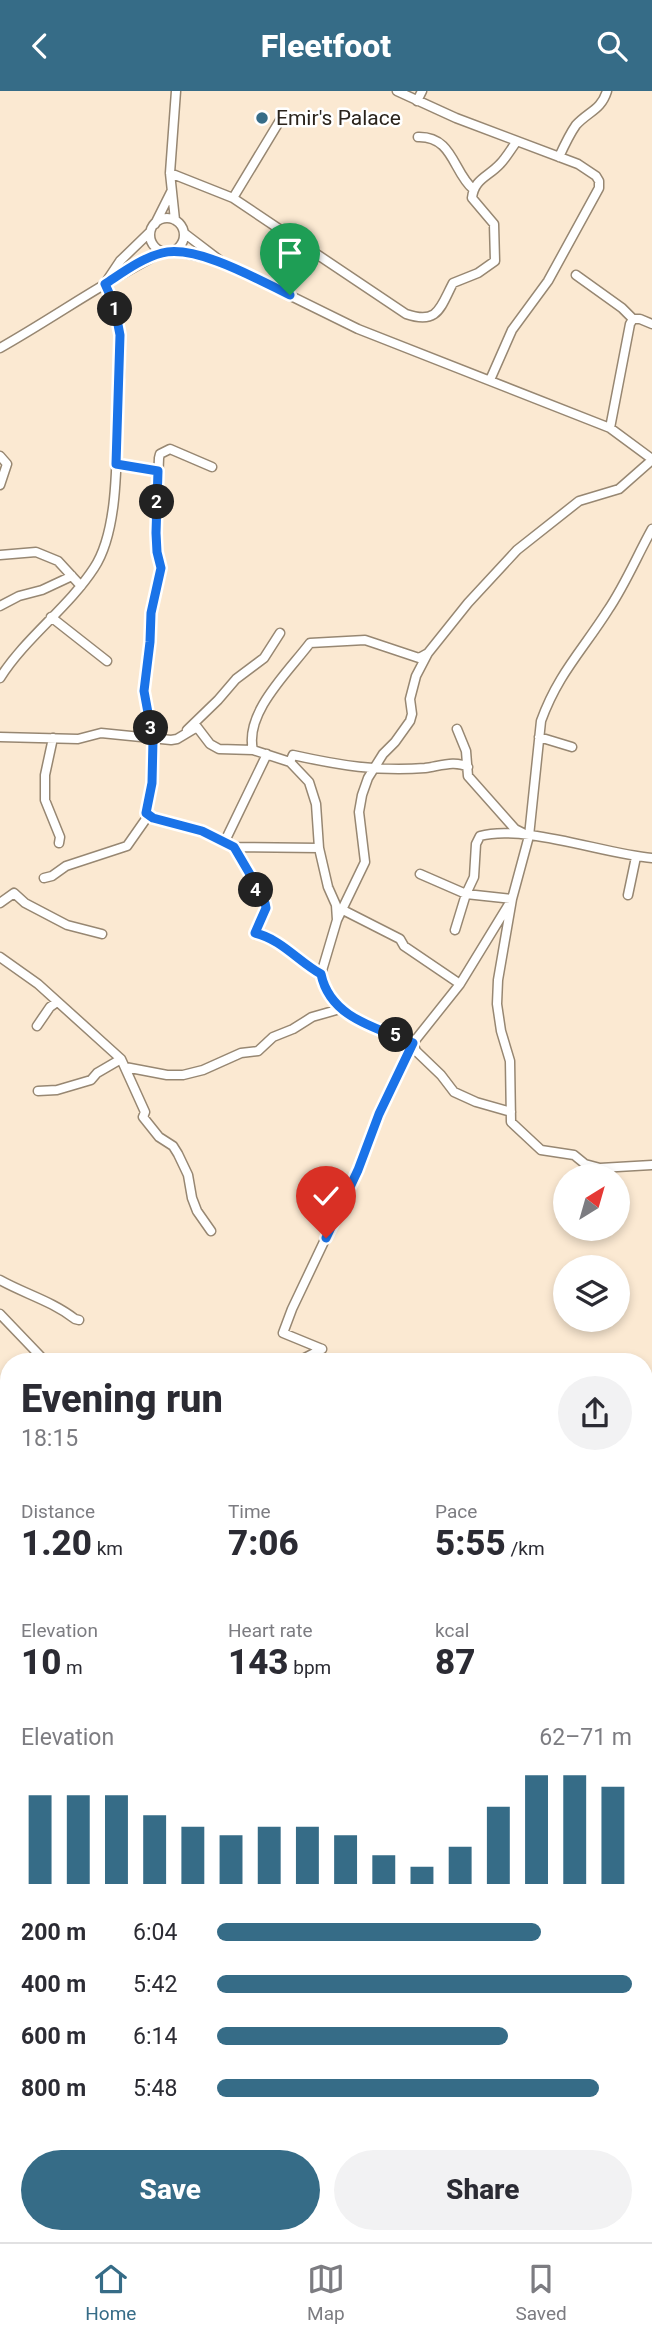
<!DOCTYPE html>
<meta charset="utf-8">
<style>
:root{--surface:#fff;--page:#f2f2f3;--text:#2b2b33;--muted:#7c7c81;--line:#e1e1e2;--accent:#366c87}
body{margin:0;font-family:Roboto,sans-serif;background:var(--page);color:var(--text);height:100vh;display:flex;flex-direction:column;font-size:26px;white-space:nowrap}
*{box-sizing:border-box;margin:0}
p{font-size:23px;color:var(--muted)}
.icon{flex:none;width:38px;height:38px;fill:none;stroke:currentColor;stroke-width:2;stroke-linecap:round;stroke-linejoin:round}
.map{position:relative;flex:1;overflow:hidden}
.details{position:absolute;left:0px;top:1262px;width:653px;height:891px;display:flex;flex-direction:column;background:var(--surface);border-radius:28px 28px 0 0;box-shadow:0 4px 10px #0003}
.details>*{flex:none}
.needle{width:46px;rotate:37deg}
.buttons{position:absolute;left:553px;top:1073px;display:grid;gap:14px}
.buttons a{display:grid;place-items:center;width:77px;height:77px;border-radius:50%;background:var(--surface);box-shadow:0 4px 10px #0003;font-size:35px}
.pin{position:absolute;display:grid;place-items:center;width:60px;height:60px;color:#fff;margin:-72px -30px;border-radius:50% 50% 50% 0;rotate:-45deg;box-shadow:0 0 7px #0007}
.pin .icon{rotate:45deg}
.km{position:absolute;width:35px;height:35px;margin:-18px;border-radius:50%;background:#222;color:#fff;font-size:19px;line-height:35px;text-align:center}
.round{display:grid;place-items:center;flex:none;width:74px;height:74px;border-radius:37px;background:var(--page)}
.summary{display:flex;align-items:center;justify-content:space-between;height:119px;padding:0 21px}
h1{font-size:38px;font-weight:800;line-height:52px}
.stats{display:grid;grid-template-columns:repeat(3,1fr);gap:10px;height:119px;padding:7px 21px}
.stats div{display:grid;align-content:center}
.stats b{font-size:35px;font-weight:800}
.stats small{font-size:19px;font-weight:400}
.stats p{font-size:19px}
.chart{height:196px;padding:14px 21px}
.chart p{display:flex;justify-content:space-between}
.chart svg{width:100%;height:126px;margin-top:7px;stroke:var(--accent);stroke-width:6}
.cta{display:flex;gap:14px;margin-top:auto;padding:14px 21px}
.cta a{flex:1;height:80px;border-radius:42px;background:var(--accent);color:#fff;font-size:28px;font-weight:800;line-height:80px;text-align:center}
.cta a+a{background:var(--page);color:var(--text)}
ul{padding:0 21px;list-style:none;font-size:23px}
li{display:grid;grid-template-columns:112px 84px 1fr;align-items:center;height:52px}
li i{height:18px;border-radius:9px;background:var(--accent)}
header{display:flex;justify-content:space-between;align-items:center;height:91px;padding:0 21px;background:var(--accent);color:#fff;font-size:32px;font-weight:800}
.menu{display:flex;justify-content:space-around;align-items:center;height:98px;border-top:2px solid var(--line);background:var(--surface);font-size:19px;color:var(--muted)}
.menu a{display:grid;justify-items:center;gap:4px}
.menu .selected{color:var(--accent)}
.map>svg:first-child{display:block}
.lines{fill:none;stroke-linecap:round;stroke-linejoin:round}
.street-casing{stroke:#978772;stroke-width:11}
.street{stroke:#fff;stroke-width:8}
.rail-casing{stroke:#8b7f70;stroke-width:5}
.rail{stroke:#fff;stroke-width:2.5;stroke-dasharray:8;stroke-linecap:butt}
.route-casing{stroke:#fff;stroke-width:14}
.route{stroke:#1a73e8;stroke-width:9}
.poi-dot{fill:#366c87;stroke:#fff;stroke-width:2.5}
.labels{text-anchor:middle;stroke-width:5;stroke-linejoin:round;paint-order:stroke}
.poi-label{font-size:21px;fill:#2a231b;stroke:#fff;text-anchor:start}
</style>
<header><svg class="icon" aria-label="back" viewBox="0 0 24 24"><path d="M15 5l-7 7 7 7"/></svg>Fleetfoot<svg class="icon" aria-label="search" viewBox="0 0 24 24"><circle cx="10" cy="10" r="6"/><path d="M15 15l6 6"/></svg></header>
<div class="map">
<svg width="652" height="2151" viewBox="0 0 652 2151">
<rect width="100%" height="100%" fill="#fbe9d2"/>
<g class="lines">
<g class="street-casing">
<path id="street" d="M397,0L456,27L578,73L596,85L599,90V97L548,190L512,239L490,289
M417,10L422,0
M418,46C453,45 453,81 473,98
M559,66C564,55 569,44 576,34C589,20 601,19 607,0
M170,82L233,107L406,223C438,234 440,217 453,192L478,182L495,170L494,133L472,107C474,88 488,86 500,73C506,67 511,58 517,50
M233,107L282,26
M150 144a17 17 0 1 1 34 0a17 17 0 1 1-34 0Z
M175,129L170,82L176,0
M155,133L171,101
M184,142L222,171L358,238L610,337L652,368
M174,160L219,170
M576,184L622,217L633,228
M106,191L120,170L150,141
M0,257C55,226 106,189 163,161
M610,337L630,233L633,228H640L652,233
M0,365L7,373L0,394
M116,373L158,380
M212,376L170,358L160,363L159,367L156,442L157,461L161,477L151,522L150,551L144,600L153,649L152,692L146,722L153,727L202,740L234,756L251,785V792L265,812L266,817L255,842C281,848 299,871 321,883
M0,464L36,461L58,470L81,495
M0,515L19,505L42,499L72,485
M51,526L107,570
M0,587C26,546 68,517 94,477C120,438 116,360 118,314C119,291 122,267 120,244C118,226 113,210 105,193
M457,638L466,660L468,685L515,738L523,742
M187,639L218,609L236,588L264,567L280,542
M0,646L78,648L101,642L171,649L177,648L197,636L210,653L219,658L253,659L290,671L309,691L316,713L319,757L328,796L336,814L337,829L321,883L326,900L340,918L356,928L413,952L416,960L441,984L454,1001L476,1011L511,1021
M539,646L572,656
M53,647L45,684V709L60,746L59,752
M253,659C244,622 289,580 310,552L365,549L419,567L428,562
M290,671L293,664C338,674 379,681 425,677C440,675 455,669 468,676
M225,750L267,663
M234,756L319,757
M420,783L466,803L512,808L498,889L497,913L501,940L510,970L511,1031L541,1059L574,1064L585,1073L600,1077L652,1074
M44,787L52,785L66,775L127,755L148,725
M628,804L636,766
M0,812L14,802L25,812L67,834L102,843
M341,818L400,848L404,855L460,893
M337,829L365,771L359,721L362,704L368,687L383,663L395,651L410,630L412,623L410,608L416,585L428,562L468,512L517,459L579,410L619,398L652,369
M455,839L466,803L474,786L476,753L480,745C523,733 605,763 652,767
M0,866L38,893L121,968L145,1021L143,1026L159,1046L173,1055L178,1063L188,1084L192,1107L197,1120L211,1140
M37,935L50,916L57,911
M125,976L167,984H183L203,979L241,962L258,960L273,946L293,938L312,926L340,918
M38,1000L57,999L91,989L97,982L121,968
M0,1189C25,1203 52,1210 75,1228L79,1229
M0,1223L45,1270
M322,1258L283,1242L292,1218L358,1079L379,1023L413,952L460,893L512,808L529,745L541,630C558,583 582,560 608,519C625,494 637,465 652,438
M299,1270L322,1258
M644,1419L652,1412
M0,1439L9,1437
M0,1576L9,1578
M0,1620L9,1627
M0,1653L9,1652
M644,1761L652,1766
M0,1961L9,1963
M644,1969L652,1975
M644,2019L652,2004
M0,2027L9,2029
M644,2102L652,2103
M473,2144L474,2151"/>
</g>
<use href="#street" class="street"/>
<g class="rail-casing">
<path id="rail" d="M0,2074L9,2076
M343,2144L388,2151"/>
</g>
<use href="#rail" class="rail"/>
</g>
<g class="lines">
<g class="route-casing">
<path id="route" d="M290,204C259,189 196,153 162,162C142,167 122,182 105,193L114,213L120,244L116,373L158,380L156,442L157,461L161,477L151,522L150,551L144,600L153,649L152,692L146,722L153,727L202,740L234,756L251,785V792L265,812L266,817L255,842C281,848 299,871 321,883C330,927 377,937 413,952L379,1023L358,1079L326,1147"/>
</g>
<use href="#route" class="route"/>
</g>
<circle class="poi-dot" cx="262" cy="27" r="7"/>
<g class="labels">
<g class="poi-label">
<text x="276" y="34">Emir's Palace</text>
</g>
</g>
</svg>
<div class="buttons">
<a><svg class="needle" viewBox="-14 -14 28 28"><path d="M0-13l5 13h-10z" fill="#e53935"/><path d="M0 13l5-13h-10z" fill="#7c7c81"/></svg></a>
<a><svg class="icon" aria-label="layers" viewBox="0 0 24 24"><path d="M12 4l9 5-9 5-9-5zM3 14l9 5 9-5"/></svg></a>
</div>
<div class="pin" style="left:290px;top:204px;background:#1e9e55"><svg class="icon" aria-label="arrive" viewBox="0 0 24 24"><path d="M6 21V4h12l-3 4 3 4H6"/></svg></div>
<div class="pin" style="left:326px;top:1147px;background:#d93025"><svg class="icon" aria-label="check" viewBox="0 0 24 24"><path d="M5 12l5 5 9-10"/></svg></div>
<b class="km" style="left:115px;top:218px">1</b>
<b class="km" style="left:157px;top:411px">2</b>
<b class="km" style="left:151px;top:637px">3</b>
<b class="km" style="left:256px;top:799px">4</b>
<b class="km" style="left:396px;top:944px">5</b>
<section class="details">
<div class="summary"><div><h1>Evening run</h1><p>18:15</p></div><a class="round"><svg class="icon" aria-label="share" viewBox="0 0 24 24"><path d="M12 15V3M7 8l5-5 5 5M5 13v7h14v-7"/></svg></a></div>
<div class="stats">
<div><p>Distance</p><b>1.20<small> km</small></b></div>
<div><p>Time</p><b>7:06</b></div>
<div><p>Pace</p><b>5:55<small> /km</small></b></div>
</div>
<div class="stats">
<div><p>Elevation</p><b>10<small> m</small></b></div>
<div><p>Heart rate</p><b>143<small> bpm</small></b></div>
<div><p>kcal</p><b>87</b></div>
</div>
<div class="chart"><p><span>Elevation</span>62–71 m</p>
<svg viewBox="0 0 160 44" preserveAspectRatio="none"><path d="M5 44V13M15 44V13M25 44V13M35 44V20M45 44V24M55 44V27M65 44V24M75 44V24M85 44V27M95 44V34M105 44V38M115 44V31M125 44V17M135 44V6M145 44V6M155 44V10"/></svg>
</div>
<ul>
<li><b>200 m</b>6:04<i style="width:78%"></i></li>
<li><b>400 m</b>5:42<i style="width:100%"></i></li>
<li><b>600 m</b>6:14<i style="width:70%"></i></li>
<li><b>800 m</b>5:48<i style="width:92%"></i></li>
</ul>
<div class="cta"><a>Save</a><a>Share</a></div>
</section>
</div>
<nav class="menu">
<a class="selected"><svg class="icon" aria-label="home" viewBox="0 0 24 24"><path d="M3 11l9-7 9 7M6 9v11h12V9"/></svg>Home</a>
<a><svg class="icon" aria-label="map" viewBox="0 0 24 24"><path d="M3 6l6-2 6 2 6-2v14l-6 2-6-2-6 2zM9 4v14M15 6v14"/></svg>Map</a>
<a><svg class="icon" aria-label="saved" viewBox="0 0 24 24"><path d="M7 4h10v16l-5-4-5 4z"/></svg>Saved</a>
</nav>
